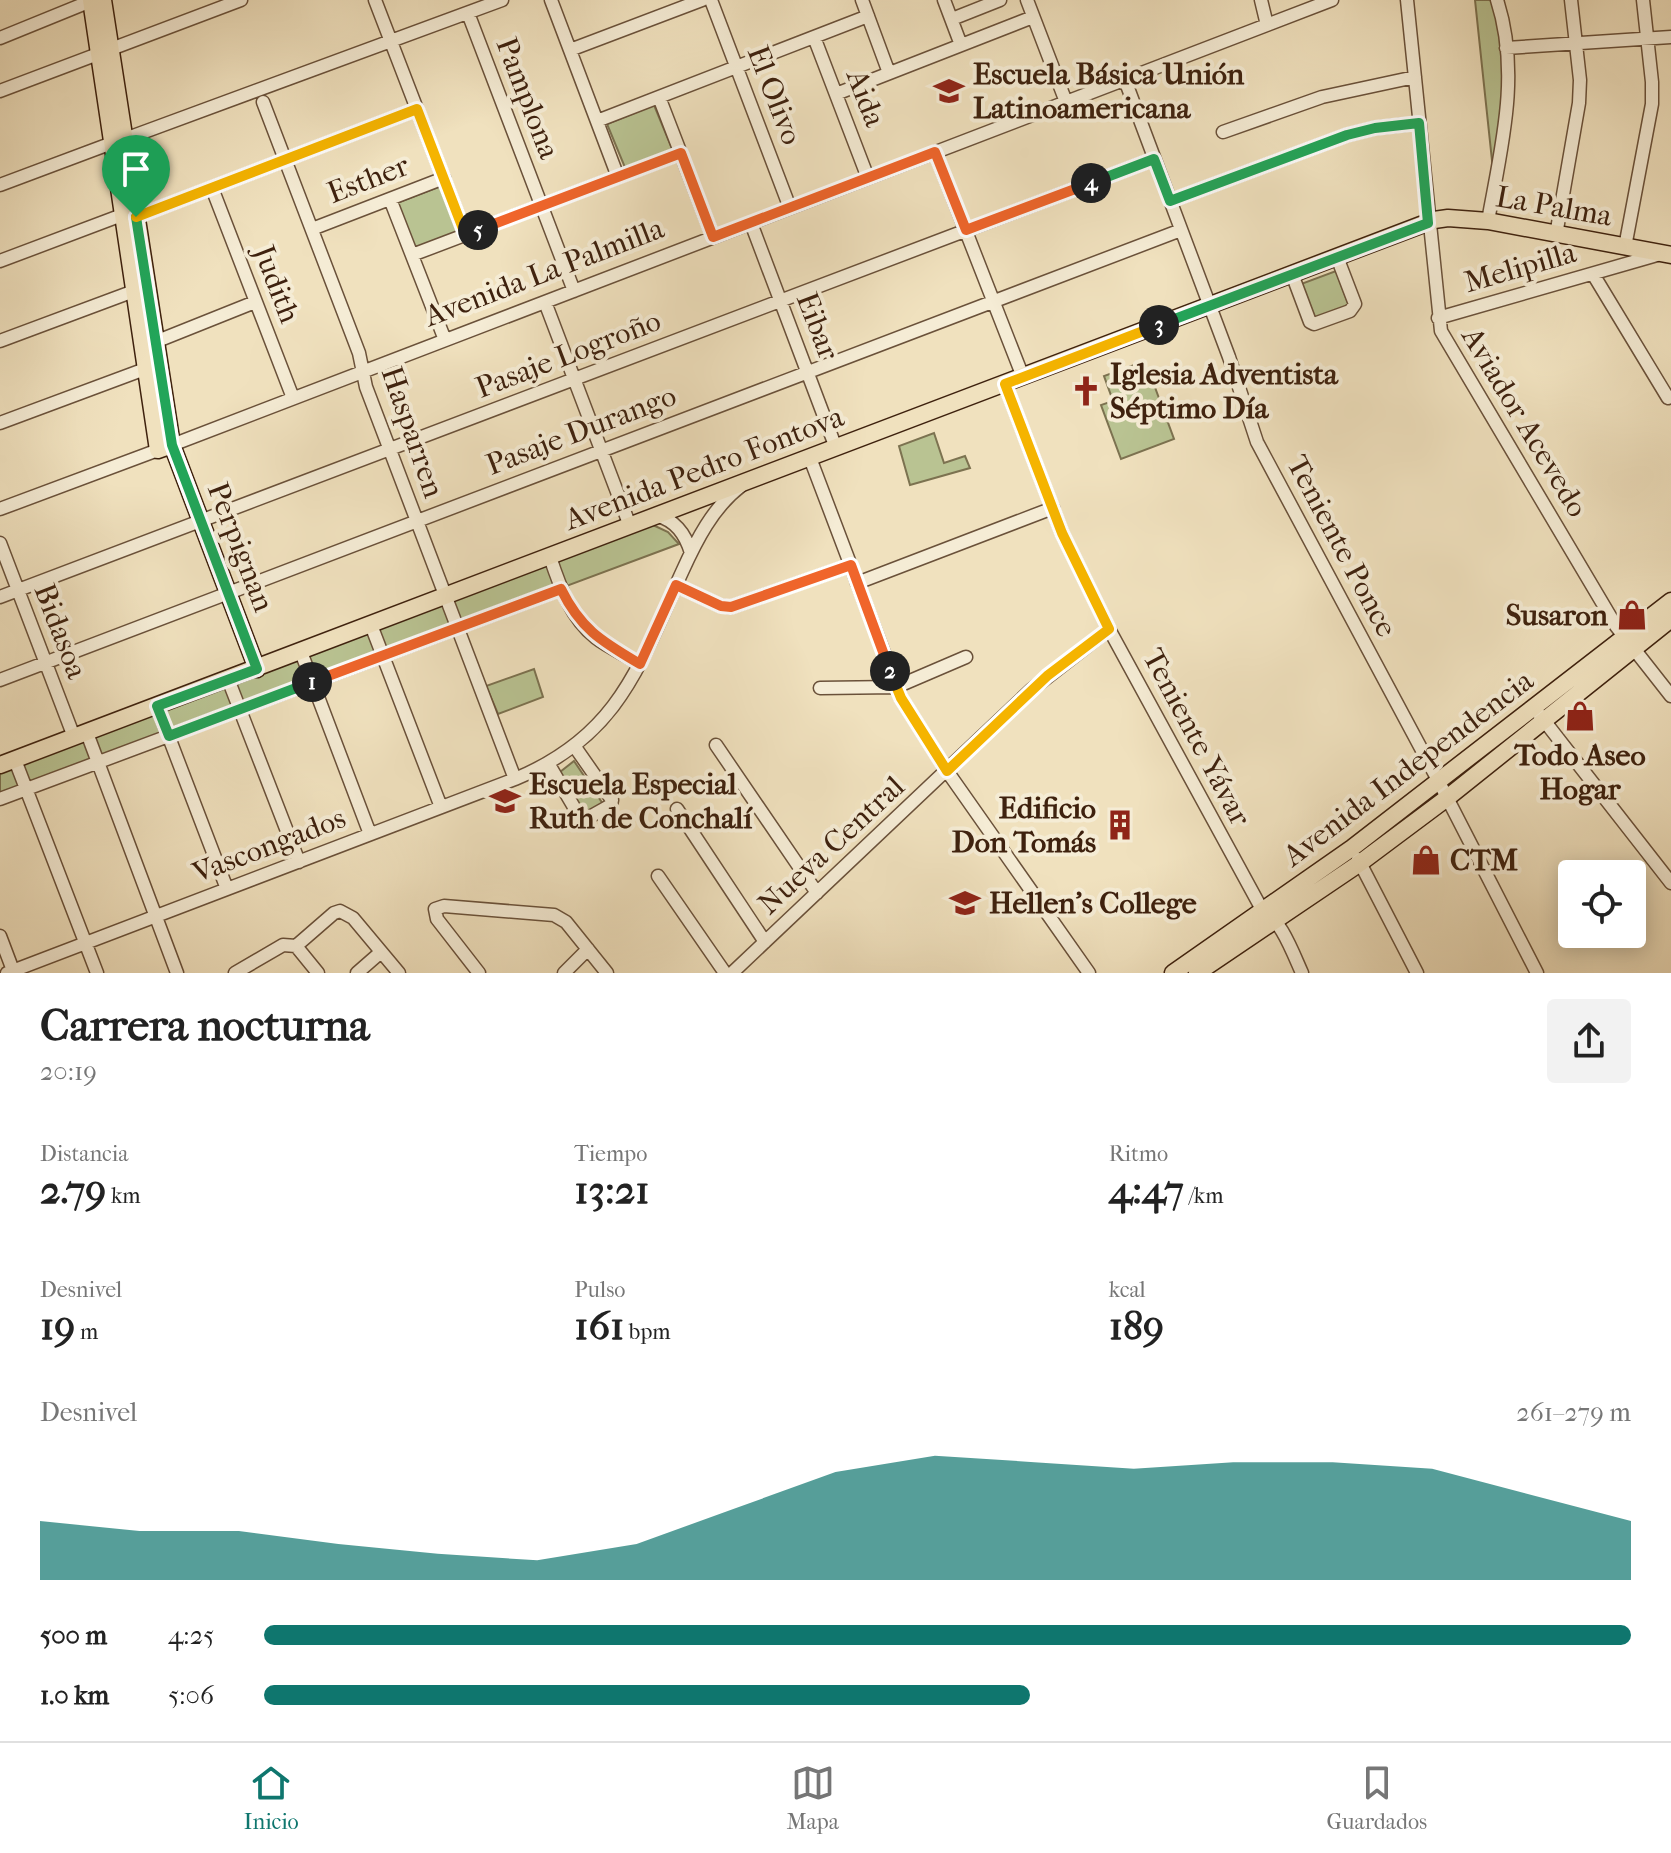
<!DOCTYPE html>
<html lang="es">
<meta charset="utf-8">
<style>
:root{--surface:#fff;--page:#f2f2f2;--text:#222;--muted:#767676;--line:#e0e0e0;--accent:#0f766e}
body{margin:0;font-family:"IM FELL French Canon",serif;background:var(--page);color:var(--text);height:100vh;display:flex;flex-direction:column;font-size:30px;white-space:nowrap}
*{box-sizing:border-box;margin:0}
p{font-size:26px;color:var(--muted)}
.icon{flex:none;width:44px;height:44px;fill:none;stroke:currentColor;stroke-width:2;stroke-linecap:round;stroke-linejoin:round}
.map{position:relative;height:973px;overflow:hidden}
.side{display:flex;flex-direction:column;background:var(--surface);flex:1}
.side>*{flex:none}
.controls{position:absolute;left:1558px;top:860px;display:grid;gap:16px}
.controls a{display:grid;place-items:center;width:88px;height:88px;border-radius:8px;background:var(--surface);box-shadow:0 4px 20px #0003;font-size:40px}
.pin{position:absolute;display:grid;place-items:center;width:68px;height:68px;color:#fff;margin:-82px -34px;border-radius:50% 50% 50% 0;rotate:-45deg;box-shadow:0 0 8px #0007}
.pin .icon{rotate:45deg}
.km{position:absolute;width:40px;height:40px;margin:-20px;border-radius:50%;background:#222;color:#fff;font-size:22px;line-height:40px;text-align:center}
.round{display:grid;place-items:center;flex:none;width:84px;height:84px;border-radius:8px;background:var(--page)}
.head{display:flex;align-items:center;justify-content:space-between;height:136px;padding:0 40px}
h1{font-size:44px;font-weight:700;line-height:60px}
.stats{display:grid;grid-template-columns:repeat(3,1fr);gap:12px;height:136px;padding:8px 40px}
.stats div{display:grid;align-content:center}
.stats b{font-size:40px;font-weight:700}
.stats small{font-size:22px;font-weight:400}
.stats p{font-size:22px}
.chart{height:224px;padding:16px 40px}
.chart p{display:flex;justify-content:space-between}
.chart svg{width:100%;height:144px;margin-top:8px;fill:var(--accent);opacity:.7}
ul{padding:0 40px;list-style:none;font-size:26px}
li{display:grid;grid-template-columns:128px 96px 1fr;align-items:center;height:60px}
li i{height:20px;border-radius:10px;background:var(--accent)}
.tabs{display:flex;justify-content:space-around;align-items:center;height:112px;border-top:2px solid var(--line);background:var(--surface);font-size:22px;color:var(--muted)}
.tabs a{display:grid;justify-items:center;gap:4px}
.tabs .selected{color:var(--accent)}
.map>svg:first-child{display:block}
.green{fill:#b9c392;stroke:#7c7250;stroke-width:2}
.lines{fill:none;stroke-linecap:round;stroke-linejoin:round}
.minor-casing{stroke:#6a513a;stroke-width:15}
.major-casing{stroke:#3e210e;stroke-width:19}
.minor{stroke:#f5ecd5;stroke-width:12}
.major{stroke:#f0e1be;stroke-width:16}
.split-1-casing{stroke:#fff;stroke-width:16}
.split-2-casing{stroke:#fff;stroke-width:16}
.split-3-casing{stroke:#fff;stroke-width:16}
.split-4-casing{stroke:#fff;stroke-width:16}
.split-5-casing{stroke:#fff;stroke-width:16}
.split-6-casing{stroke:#fff;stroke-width:16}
.split-1{stroke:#22a559;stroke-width:10}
.split-2{stroke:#f0652b;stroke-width:10}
.split-3{stroke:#f5b400;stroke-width:10}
.split-4{stroke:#22a559;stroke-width:10}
.split-5{stroke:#f0652b;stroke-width:10}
.split-6{stroke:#f5b400;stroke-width:10}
.labels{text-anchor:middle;stroke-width:8;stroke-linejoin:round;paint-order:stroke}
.poi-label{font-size:30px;font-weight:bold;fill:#3e210e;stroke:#f5ecd5;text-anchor:start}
.street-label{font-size:30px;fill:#3e210e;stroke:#f5ecd5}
</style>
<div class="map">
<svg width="1671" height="973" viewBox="0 0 1671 973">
<rect width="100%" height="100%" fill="#f0e1be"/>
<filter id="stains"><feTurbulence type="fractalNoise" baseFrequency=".0025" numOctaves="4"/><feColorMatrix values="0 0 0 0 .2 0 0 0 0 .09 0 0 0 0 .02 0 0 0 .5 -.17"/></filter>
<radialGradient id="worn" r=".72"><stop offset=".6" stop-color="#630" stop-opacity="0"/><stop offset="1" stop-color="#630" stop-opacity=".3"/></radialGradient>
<path class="green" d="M1475,0H1492L1497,15L1505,84L1493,170Z
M654,105L673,151L626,170L607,124Z
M441,186L458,232L411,250L394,204Z
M1336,271L1349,306L1314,319L1301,284Z
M1134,365L1142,386L1153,382L1174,439L1121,459L1101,405L1113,401L1104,376Z
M934,433L944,463L965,456L970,468L910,485L899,446Z
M653,525L668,532L679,544L0,797V770Z
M534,669L543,697L498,714L486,686Z
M574,761L603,804L583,816L560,772Z"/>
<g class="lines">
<g class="minor-casing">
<path id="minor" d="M375,0L465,234
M551,0L618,177
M711,0L790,208
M862,0L889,73
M944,0L961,45
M1027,0L1066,102
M1261,0L1267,25
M1407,0L1441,331L1616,626L1671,696
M468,13L574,291
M952,19L1000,0
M814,37L868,178
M0,38L91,1
M1506,48L1671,37
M570,50L702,0
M1125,80L1229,357L1257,442L1439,782L1537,973
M0,91L241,0
M836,94L1033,17
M659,97L713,237
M263,102L359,353L366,387L515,779
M597,121L868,16
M1223,132L1322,97L1415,77
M125,139L502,0
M935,152L1023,377
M0,185L112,143
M212,188L293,398
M390,199L445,340
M1170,201L1347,135L1375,128L1419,123
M136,217L417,109
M1488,221C1501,148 1521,74 1497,0
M751,223L836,448
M312,229L444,178
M1556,235L1579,103L1580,80L1571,0
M1625,247L1652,104V82L1643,0
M412,255L681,153
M0,261L122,215
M1292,274L1310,322L1314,324L1350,311L1355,304L1337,257
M1593,274L1668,398
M545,302L630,526
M1438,318L1657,255
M0,341L134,291
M155,342L255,302
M1005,384L1062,533L1109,629L1259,904C1282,923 1290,946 1302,973
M0,423L145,369
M172,445L1332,0
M810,458L901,698L947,771L1089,973
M0,509L158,450
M658,516C677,521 686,536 691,553
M0,543L74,737
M550,557C560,587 571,618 596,638C609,648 626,655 640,664
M857,583L1053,508
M676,585L721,606L731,607L851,565
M0,597L1154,159
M371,625L441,807
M301,652L370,834
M228,679L299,862
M0,680L1181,230
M820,688L896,687L966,657
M157,706L227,889
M1539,714L1671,883
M87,733L177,973
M716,745L817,893
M15,760L97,973
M548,763L581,819H586L611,805L612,800L575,747
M0,799L561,589
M677,809L765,942
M1358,859L1417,973
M658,876L725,973
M0,936L14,973
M296,946L318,973
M7,973L515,779C619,736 639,666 682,572C696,541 713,507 741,486
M235,973L283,945L296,946L334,913L340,911L353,918L399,973
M357,973L381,952
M479,973L437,919L435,909L444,906L554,915L566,922L607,973
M564,973L588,949
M732,973L1031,690L1109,629"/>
</g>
<g class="major-casing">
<path id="major" d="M91,0L158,450L172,445
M103,0L172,445L257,669
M0,765L1434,220L1448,218L1488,221L1671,255
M1173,973L1352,848L1671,601
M1197,973L1360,863L1447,798L1671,619"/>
</g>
<use href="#minor" class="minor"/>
<use href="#major" class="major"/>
</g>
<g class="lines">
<g class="split-1-casing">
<path id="split-1" d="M136,217L172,445L257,669L157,706L169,736L312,682"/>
</g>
<g class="split-2-casing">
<path id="split-2" d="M312,682L561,589C581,630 603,642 640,664L676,585L721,606L731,607L851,565L890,671"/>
</g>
<g class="split-3-casing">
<path id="split-3" d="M890,671L901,698L947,771L1047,676L1109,629L1062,533L1005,384L1159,325"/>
</g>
<g class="split-4-casing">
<path id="split-4" d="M1091,183L1154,159L1170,201L1347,135L1375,128L1419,123L1428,223L1159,325"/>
</g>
<g class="split-5-casing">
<path id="split-5" d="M478,230L681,153L713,237L935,152L966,230L1091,183"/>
</g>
<g class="split-6-casing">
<path id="split-6" d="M136,217L417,109L465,234L478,230"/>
</g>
<use href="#split-1" class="split-1"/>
<use href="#split-2" class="split-2"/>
<use href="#split-3" class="split-3"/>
<use href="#split-4" class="split-4"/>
<use href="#split-5" class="split-5"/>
<use href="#split-6" class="split-6"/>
</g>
<defs>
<g id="school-bare" transform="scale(2.4)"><path d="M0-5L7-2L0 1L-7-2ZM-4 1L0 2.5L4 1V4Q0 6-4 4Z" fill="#8f2418" stroke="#f5ecd5" stroke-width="2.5" paint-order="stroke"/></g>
<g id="church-bare" transform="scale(2.4)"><path d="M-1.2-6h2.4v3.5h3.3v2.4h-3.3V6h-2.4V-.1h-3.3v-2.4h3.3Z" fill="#8f2418" stroke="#f5ecd5" stroke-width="2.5" paint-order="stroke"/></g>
<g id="shop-bare" transform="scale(2.4)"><path d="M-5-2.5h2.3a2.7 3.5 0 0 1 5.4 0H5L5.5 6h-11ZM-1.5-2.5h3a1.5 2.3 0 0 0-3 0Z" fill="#8f2418" stroke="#f5ecd5" stroke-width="2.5" paint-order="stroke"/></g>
<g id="building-bare" transform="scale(2.4)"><path d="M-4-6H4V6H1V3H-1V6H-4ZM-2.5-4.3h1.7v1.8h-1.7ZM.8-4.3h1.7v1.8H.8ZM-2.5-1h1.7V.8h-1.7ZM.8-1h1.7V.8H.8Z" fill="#8f2418" stroke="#f5ecd5" stroke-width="2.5" paint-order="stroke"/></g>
</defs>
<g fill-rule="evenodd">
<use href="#school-bare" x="949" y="91"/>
<use href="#church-bare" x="1086" y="391"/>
<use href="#shop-bare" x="1632" y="615"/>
<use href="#shop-bare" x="1580" y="716"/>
<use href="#school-bare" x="505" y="801"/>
<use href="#building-bare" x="1120" y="825"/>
<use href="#shop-bare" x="1426" y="860"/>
<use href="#school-bare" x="965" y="903"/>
</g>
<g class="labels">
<g class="poi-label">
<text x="973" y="84">Escuela Básica Unión<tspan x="973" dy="34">Latinoamericana</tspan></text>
<text x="1110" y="384">Iglesia Adventista<tspan x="1110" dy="34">Séptimo Día</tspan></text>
<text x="1608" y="625" text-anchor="end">Susaron</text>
<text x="1580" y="765" text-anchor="middle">Todo Aseo<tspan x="1580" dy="34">Hogar</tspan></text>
<text x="529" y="794">Escuela Especial<tspan x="529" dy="34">Ruth de Conchalí</tspan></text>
<text x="1096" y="818" text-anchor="end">Edificio<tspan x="1096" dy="34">Don Tomás</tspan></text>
<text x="1450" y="870">CTM</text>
<text x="989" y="913">Hellen's College</text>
</g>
<g class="street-label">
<text transform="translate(775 95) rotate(69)" y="10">El Olivo</text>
<text transform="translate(528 98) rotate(69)" y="10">Pamplona</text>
<text transform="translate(866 98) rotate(69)" y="10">Aida</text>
<text transform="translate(368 179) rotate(-21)" y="10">Esther</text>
<text transform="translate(1554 206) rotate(10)" y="10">La Palma</text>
<text transform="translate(1520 267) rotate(-16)" y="10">Melipilla</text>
<text transform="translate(544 272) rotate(-21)" y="10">Avenida La Palmilla</text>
<text transform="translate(277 284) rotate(69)" y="10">Judith</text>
<text transform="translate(818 326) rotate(69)" y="10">Eibar</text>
<text transform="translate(568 354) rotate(-21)" y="10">Pasaje Logroño</text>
<text transform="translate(1525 422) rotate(59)" y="10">Aviador Acevedo</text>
<text transform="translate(581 430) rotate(-21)" y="10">Pasaje Durango</text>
<text transform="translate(413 432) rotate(71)" y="10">Hasparren</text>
<text transform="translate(704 468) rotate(-21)" y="10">Avenida Pedro Fontova</text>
<text transform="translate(1342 546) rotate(62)" y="10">Teniente Ponce</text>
<text transform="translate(241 547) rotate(69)" y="10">Perpignan</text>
<text transform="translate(61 631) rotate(69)" y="10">Bidasoa</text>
<text transform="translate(1197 737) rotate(62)" y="10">Teniente Yávar</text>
<text transform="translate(1408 768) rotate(-37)" y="10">Avenida Independencia</text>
<text transform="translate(269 845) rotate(-21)" y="10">Vascongados</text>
<text transform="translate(831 845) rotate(-43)" y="10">Nueva Central</text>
</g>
</g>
<rect width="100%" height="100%" filter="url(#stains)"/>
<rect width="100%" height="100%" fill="url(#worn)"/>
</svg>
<div class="controls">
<a><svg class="icon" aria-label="locate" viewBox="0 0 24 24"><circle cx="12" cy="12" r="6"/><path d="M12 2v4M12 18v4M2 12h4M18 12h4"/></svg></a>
</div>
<div class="pin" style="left:136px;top:217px;background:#1e9e55"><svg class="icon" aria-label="arrive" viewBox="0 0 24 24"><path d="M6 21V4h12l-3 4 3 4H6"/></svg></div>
<b class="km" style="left:312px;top:682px">1</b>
<b class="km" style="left:890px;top:671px">2</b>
<b class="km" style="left:1159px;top:325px">3</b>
<b class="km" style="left:1091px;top:183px">4</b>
<b class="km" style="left:478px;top:230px">5</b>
</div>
<section class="side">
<div class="head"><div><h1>Carrera nocturna</h1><p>20:19</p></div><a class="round"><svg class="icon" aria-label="share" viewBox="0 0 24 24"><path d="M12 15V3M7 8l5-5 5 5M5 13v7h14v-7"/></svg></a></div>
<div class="stats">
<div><p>Distancia</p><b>2.79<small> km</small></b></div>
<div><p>Tiempo</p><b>13:21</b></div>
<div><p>Ritmo</p><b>4:47<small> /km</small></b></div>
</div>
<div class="stats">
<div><p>Desnivel</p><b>19<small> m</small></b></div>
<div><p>Pulso</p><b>161<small> bpm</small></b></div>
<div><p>kcal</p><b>189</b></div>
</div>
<div class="chart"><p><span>Desnivel</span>261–279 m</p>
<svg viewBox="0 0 160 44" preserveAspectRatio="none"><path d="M0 44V26L10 29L20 29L30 33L40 36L50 38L60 33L70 22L80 11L90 6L100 8L110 10L120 8L130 8L140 10L150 18L160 26V44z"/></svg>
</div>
<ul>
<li><b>500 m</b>4:25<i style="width:100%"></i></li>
<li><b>1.0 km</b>5:06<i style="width:56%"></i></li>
</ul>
</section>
<nav class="tabs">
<a class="selected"><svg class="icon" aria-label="home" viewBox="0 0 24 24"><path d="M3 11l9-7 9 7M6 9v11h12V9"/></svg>Inicio</a>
<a><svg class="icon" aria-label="map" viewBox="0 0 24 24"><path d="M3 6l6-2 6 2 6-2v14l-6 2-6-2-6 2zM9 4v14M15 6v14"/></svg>Mapa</a>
<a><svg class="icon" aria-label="saved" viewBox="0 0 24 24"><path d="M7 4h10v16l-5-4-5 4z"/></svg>Guardados</a>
</nav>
